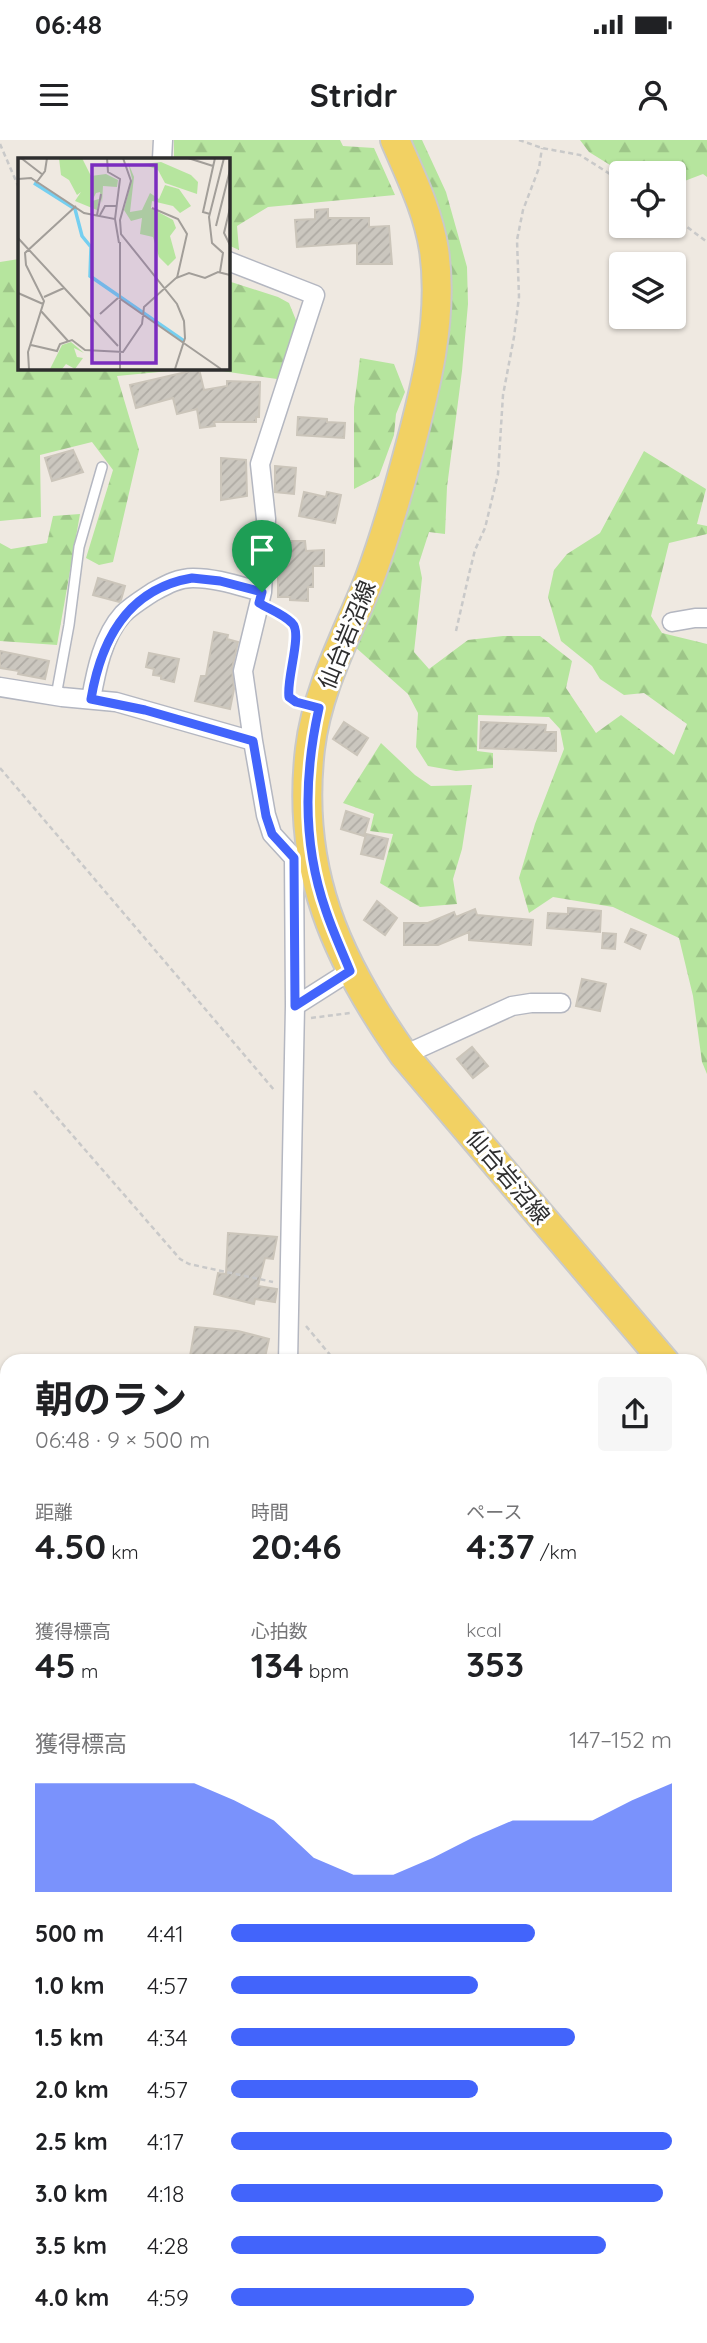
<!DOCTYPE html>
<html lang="ja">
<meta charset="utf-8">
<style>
:root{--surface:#fff;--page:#f6f6f6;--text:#202124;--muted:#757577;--accent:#4264fb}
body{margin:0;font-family:Quicksand,"Noto Sans JP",sans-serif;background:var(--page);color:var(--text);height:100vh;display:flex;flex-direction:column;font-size:26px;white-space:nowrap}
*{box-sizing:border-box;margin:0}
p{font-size:23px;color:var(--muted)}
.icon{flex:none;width:38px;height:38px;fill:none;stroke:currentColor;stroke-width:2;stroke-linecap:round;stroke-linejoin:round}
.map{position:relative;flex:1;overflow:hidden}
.details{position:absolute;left:0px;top:1214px;width:707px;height:989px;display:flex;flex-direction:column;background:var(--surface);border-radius:21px 21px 0 0;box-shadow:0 2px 5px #0004}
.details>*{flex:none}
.tools{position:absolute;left:609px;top:21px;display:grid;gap:14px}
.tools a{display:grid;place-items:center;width:77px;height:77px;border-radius:7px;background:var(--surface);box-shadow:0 2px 5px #0004;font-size:35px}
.pin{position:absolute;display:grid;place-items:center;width:60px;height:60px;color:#fff;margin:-72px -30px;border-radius:50% 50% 50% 0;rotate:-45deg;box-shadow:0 0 7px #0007}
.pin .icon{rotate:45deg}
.round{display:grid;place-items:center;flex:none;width:74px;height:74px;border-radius:7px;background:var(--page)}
.head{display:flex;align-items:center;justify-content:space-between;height:119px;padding:0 35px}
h1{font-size:38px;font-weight:700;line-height:52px}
.stats{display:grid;grid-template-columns:repeat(3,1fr);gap:10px;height:119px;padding:7px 35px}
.stats div{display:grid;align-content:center}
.stats b{font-size:35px;font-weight:700}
.stats small{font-size:19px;font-weight:400}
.stats p{font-size:19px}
.chart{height:196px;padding:14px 35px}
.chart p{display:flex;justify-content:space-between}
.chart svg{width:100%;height:126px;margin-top:7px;fill:var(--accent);opacity:.7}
ul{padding:0 35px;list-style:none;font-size:23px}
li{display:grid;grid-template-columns:112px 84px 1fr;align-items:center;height:52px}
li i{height:18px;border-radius:9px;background:var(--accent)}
.status{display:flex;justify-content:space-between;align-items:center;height:49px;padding:0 35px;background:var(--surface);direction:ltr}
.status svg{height:19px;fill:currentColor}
header{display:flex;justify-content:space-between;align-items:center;height:91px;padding:0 35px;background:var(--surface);font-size:32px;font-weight:700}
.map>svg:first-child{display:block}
.education{fill:#f0e6d1}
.forest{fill:url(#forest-firs)}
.pitch{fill:#c9ec9a}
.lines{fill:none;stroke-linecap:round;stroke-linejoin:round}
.stream{stroke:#75cff0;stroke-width:4.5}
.river{stroke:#75cff0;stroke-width:28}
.building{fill:url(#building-hatch);stroke:#cbc5ba;stroke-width:2}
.lane-casing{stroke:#b4b7c1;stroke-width:12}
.street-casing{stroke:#b4b7c1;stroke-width:21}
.primary-casing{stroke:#c9c9c9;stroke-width:32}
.path{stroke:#c9c9c9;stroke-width:2.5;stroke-dasharray:5 3.5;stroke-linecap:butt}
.lane{stroke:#fff;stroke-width:9}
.street{stroke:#fff;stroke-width:18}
.primary{stroke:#f2d163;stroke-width:28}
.route-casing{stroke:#fff;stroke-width:14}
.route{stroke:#4264fb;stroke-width:9}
.labels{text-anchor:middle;stroke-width:6;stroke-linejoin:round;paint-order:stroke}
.street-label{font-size:23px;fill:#2e2e2e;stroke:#fff}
.inset-river{fill:none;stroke:#75cff0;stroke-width:3.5}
.inset-road{fill:none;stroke:#a29e99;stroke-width:2}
.view{fill:#7b2cbf;fill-opacity:0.15;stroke:#7b2cbf;stroke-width:3.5}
.inset-edge{fill:none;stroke:#2e2e2e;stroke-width:3.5}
</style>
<div class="status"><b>06:48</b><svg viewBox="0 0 49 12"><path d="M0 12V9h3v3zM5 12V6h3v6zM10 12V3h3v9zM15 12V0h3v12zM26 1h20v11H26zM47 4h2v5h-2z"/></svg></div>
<header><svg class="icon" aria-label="menu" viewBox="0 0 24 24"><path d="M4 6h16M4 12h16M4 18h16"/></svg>Stridr<svg class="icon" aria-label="person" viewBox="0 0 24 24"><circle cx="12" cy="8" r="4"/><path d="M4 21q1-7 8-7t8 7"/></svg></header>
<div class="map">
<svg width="707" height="2203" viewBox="0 0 707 2203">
<defs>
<pattern id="forest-firs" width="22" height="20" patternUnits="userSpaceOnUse" patternTransform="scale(1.75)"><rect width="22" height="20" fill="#b6e59e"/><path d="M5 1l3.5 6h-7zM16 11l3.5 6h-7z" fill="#9dc588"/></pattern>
<pattern id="building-hatch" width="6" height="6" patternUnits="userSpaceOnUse" patternTransform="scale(1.75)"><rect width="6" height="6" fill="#cbc7bf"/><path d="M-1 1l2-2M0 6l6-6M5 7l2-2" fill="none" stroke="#afaba4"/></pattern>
</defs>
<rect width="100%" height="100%" fill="#efe9e1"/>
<path class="education" d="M21,2196H288L289,2203H20Z"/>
<path class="forest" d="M174,0H340L343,6L374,8L395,55L268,67L237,86L239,110L228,105V19H174Z
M412,0H422L446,52L467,127L468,164L462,231L447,347L445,394L429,392L419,423L422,438L414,512L429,529L468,500L503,496H540L572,521L566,548L596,593L621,575L674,615L687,584L644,553L624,555L600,539L592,526L561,501L548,457L554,430L567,414L600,393L644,311L706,349L697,384L707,386V394L669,403L651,476L662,493L707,504V934L702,922L693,856L679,798L613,767L553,757L529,773L519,738L535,684L564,609L560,589L549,577L478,575L477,611L493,613V628L456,631L428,626L416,607L418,573L408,554L354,506L383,446L410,352L434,60Z
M580,0H707V37L703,34L674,45V33H623L589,12Z
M19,119V228H228V141L278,157L289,163L298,185L277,239L201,228L117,236L139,310L113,422L99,425L86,418L113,330L92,302L40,315L41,377L0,381V122Z
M360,218L394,224L405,252L396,274L394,295L379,336L354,349V267Z
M80,374L57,505L0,501V403L11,409L47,403L53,376Z
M381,603L415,635L431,646L472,645L462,709L453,739L457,764L420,767L380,743L393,694L370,691L374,674L343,663Z"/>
<path class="pitch" d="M128,2196H233L236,2203H128Z"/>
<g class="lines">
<path class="stream" d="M700,1446L707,1439"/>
<path class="river" d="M0,1252L7,1255
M700,1721L707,1726"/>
</g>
<path class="building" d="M328,69V78H369V87L389,86L392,124H357V103L297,107L295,80L315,79V70Z
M199,229L204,250L227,246V241L260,242L259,277H256V282H214L215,286L200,288L197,269L177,274L173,258L136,268L130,245Z
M298,277L327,279V282L345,283L344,298L297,295Z
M73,310L83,332L52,341L45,318Z
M221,318L246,320L247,356L221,360Z
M275,326L296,328L294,354L275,352Z
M304,352L326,357L327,352L341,355L335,383L299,376Z
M278,401H305L306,411L324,410V426H313V447H308V461L290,460V457H278Z
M98,438L125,446L121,460L119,462L93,455Z
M214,492L228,495L227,499L238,502L232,529L234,549L230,569L195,561L201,536H206Z
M0,511L49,521L45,539L18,534L19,531L0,528Z
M149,513L179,519L174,542L161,539V536L153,535L154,529L146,527Z
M344,582L368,598L357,615L333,599Z
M481,582L546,585L545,592H556V611L480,608Z
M346,671L369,679L364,696L341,689Z
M366,694L388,699L383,719L361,714Z
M377,761L397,778L385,795L364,780Z
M568,768L601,771L600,792L547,788L548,773L568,774Z
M475,769L477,775L533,780L531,805L469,800V792L438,805H404V783H428L454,772L456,777Z
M631,789L646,795L640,809L625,802Z
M603,793L616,794L615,809L602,808Z
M582,839L606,844L600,871L576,866Z
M472,907L488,926L473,938L457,919Z
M228,1093L277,1097L273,1119L265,1118L258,1146L277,1149L275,1162L255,1159L254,1164L214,1154L218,1133L226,1134Z
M195,1187L238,1191L269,1199L264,1222H189Z"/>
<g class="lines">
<g class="lane-casing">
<path id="lane" d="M56,556L69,485L79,407L102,327"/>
</g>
<g class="street-casing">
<path id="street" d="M162,19L163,0
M228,121L315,155L260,324L266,379L262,452L243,531L253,601
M672,482L695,478H707
M0,547L62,557L116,562L253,601L266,675L272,694L294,718L295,866
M91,559C96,531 103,496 123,474C131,466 144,458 153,452C166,445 178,438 193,438C217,438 239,446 262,452
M404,915L512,866L531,863H561
M288,1222L295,866L350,831
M700,1466L707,1460
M0,1717L7,1725
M700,1746L707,1751
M0,2072H7
M303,2196L304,2203"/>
</g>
<g class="primary-casing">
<path id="primary" d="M395,0C410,35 428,71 434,110C444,179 425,251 407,318C396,359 384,400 369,440C347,495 317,549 310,609C296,730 336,819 404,915L665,1222
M700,1263L707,1271"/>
</g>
<path class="path" d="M519,0L542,8L580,15L621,41
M0,4L19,48
M674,77L707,102
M274,471C281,476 293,480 296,489C300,501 286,537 289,557L298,563
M456,491L469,434L475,410L485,388L498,334L503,255L514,197L519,157L517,100L523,70L539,28L542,8
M0,628L275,951
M311,878L350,873
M34,951L180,1119L189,1124L273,1142
M306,1186L336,1222
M0,1267L7,1270
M700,1541L707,1543
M700,1697L707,1702
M700,1973L707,1975
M521,2196L540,2203"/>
<use href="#lane" class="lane"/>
<use href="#street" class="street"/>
<use href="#primary" class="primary"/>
</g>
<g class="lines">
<g class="route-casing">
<path id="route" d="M192,438L220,441L262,452L259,463C269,469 283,474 292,483C303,493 286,539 289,557L296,562L319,568C304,635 303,706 326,771C333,792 342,811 350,831L295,866L294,718L272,694L266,676L253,601L145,570L91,559C101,500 127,449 192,438Z"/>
</g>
<use href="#route" class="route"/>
</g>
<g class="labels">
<g class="street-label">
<text transform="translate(347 495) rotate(-68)" y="8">仙台岩沼線</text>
<text transform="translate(508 1037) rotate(50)" y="8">仙台岩沼線</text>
</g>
</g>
<g transform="translate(18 18)">
<rect width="212" height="212" fill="#efe9e1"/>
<path d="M41,0H64L73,18L88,16L100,22L99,29L85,28L84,45L82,34L78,35L74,43L81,41L79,52L57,43L63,34L59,37L51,22L43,17ZM110,4L116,19L112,54L124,52L132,35L141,41L147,27L161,31L173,48L162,55L155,48L134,43L133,50L155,62L158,70L152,78L158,100L150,108L141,99L135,79L122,76L124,60L113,63L106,52L114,21ZM143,4L173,17L180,24L179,36L147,25L140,12L125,6ZM53,184L66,195L56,190L59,199L65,200L57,211L48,206L44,211H32L44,187Z" fill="#b6e59e"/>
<path class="inset-river" d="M16,25L57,51L64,78L73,89L72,118L166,183"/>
<path class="inset-road" d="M3,0L25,17M89,0L90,14L102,21L97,61M105,0L113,23L102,62L103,76L159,146L166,163L167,180L157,211M170,0L195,8M0,21L13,20L66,55L97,61L101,85M18,25L27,13L29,0M134,50L160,61L169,76L159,120M212,50L206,75L212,87M192,56L185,54L197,0M79,57L83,36M82,57L87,48H98M198,68L212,12M0,80L100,188M202,114L205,95L194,85L191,59L206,0M0,135L25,146M26,139L46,130M101,140L203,211M23,153L50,183M82,156L100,140M13,187L39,193L42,186L54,182L67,192L105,194L124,166L126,149L158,120L171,115L187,120L200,114L212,117M11,211L10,194L26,143L8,107L7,95L58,48M102,211V84"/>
<path class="view" d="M74,7H138V205H74Z"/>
<rect width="212" height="212" class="inset-edge"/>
</g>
</svg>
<div class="tools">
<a><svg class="icon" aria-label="locate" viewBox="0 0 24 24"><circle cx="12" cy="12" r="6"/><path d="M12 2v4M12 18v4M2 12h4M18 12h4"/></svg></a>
<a><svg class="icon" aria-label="layers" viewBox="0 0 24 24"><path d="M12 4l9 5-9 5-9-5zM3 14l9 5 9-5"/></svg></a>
</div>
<div class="pin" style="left:262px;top:452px;background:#1e9e55"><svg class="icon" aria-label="arrive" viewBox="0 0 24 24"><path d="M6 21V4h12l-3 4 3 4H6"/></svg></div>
<section class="details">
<div class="head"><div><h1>朝のラン</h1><p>06:48 · 9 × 500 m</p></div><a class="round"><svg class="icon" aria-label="share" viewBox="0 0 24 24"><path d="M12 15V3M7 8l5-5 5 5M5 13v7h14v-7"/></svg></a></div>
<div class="stats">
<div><p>距離</p><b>4.50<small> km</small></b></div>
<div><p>時間</p><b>20:46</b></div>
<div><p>ペース</p><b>4:37<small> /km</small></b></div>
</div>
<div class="stats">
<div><p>獲得標高</p><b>45<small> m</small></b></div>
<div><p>心拍数</p><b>134<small> bpm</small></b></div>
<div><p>kcal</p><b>353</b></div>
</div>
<div class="chart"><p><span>獲得標高</span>147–152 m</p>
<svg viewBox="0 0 160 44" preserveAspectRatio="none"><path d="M0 44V6L10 6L20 6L30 6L40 6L50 12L60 19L70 32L80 38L90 38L100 32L110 25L120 19L130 19L140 19L150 12L160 6V44z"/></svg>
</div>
<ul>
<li><b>500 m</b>4:41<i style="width:69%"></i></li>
<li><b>1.0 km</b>4:57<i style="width:56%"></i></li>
<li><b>1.5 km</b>4:34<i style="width:78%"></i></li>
<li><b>2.0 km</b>4:57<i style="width:56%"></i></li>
<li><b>2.5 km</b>4:17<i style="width:100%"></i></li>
<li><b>3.0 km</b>4:18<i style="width:98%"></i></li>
<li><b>3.5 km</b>4:28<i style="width:85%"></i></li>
<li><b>4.0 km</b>4:59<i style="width:55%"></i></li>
</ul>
</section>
</div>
